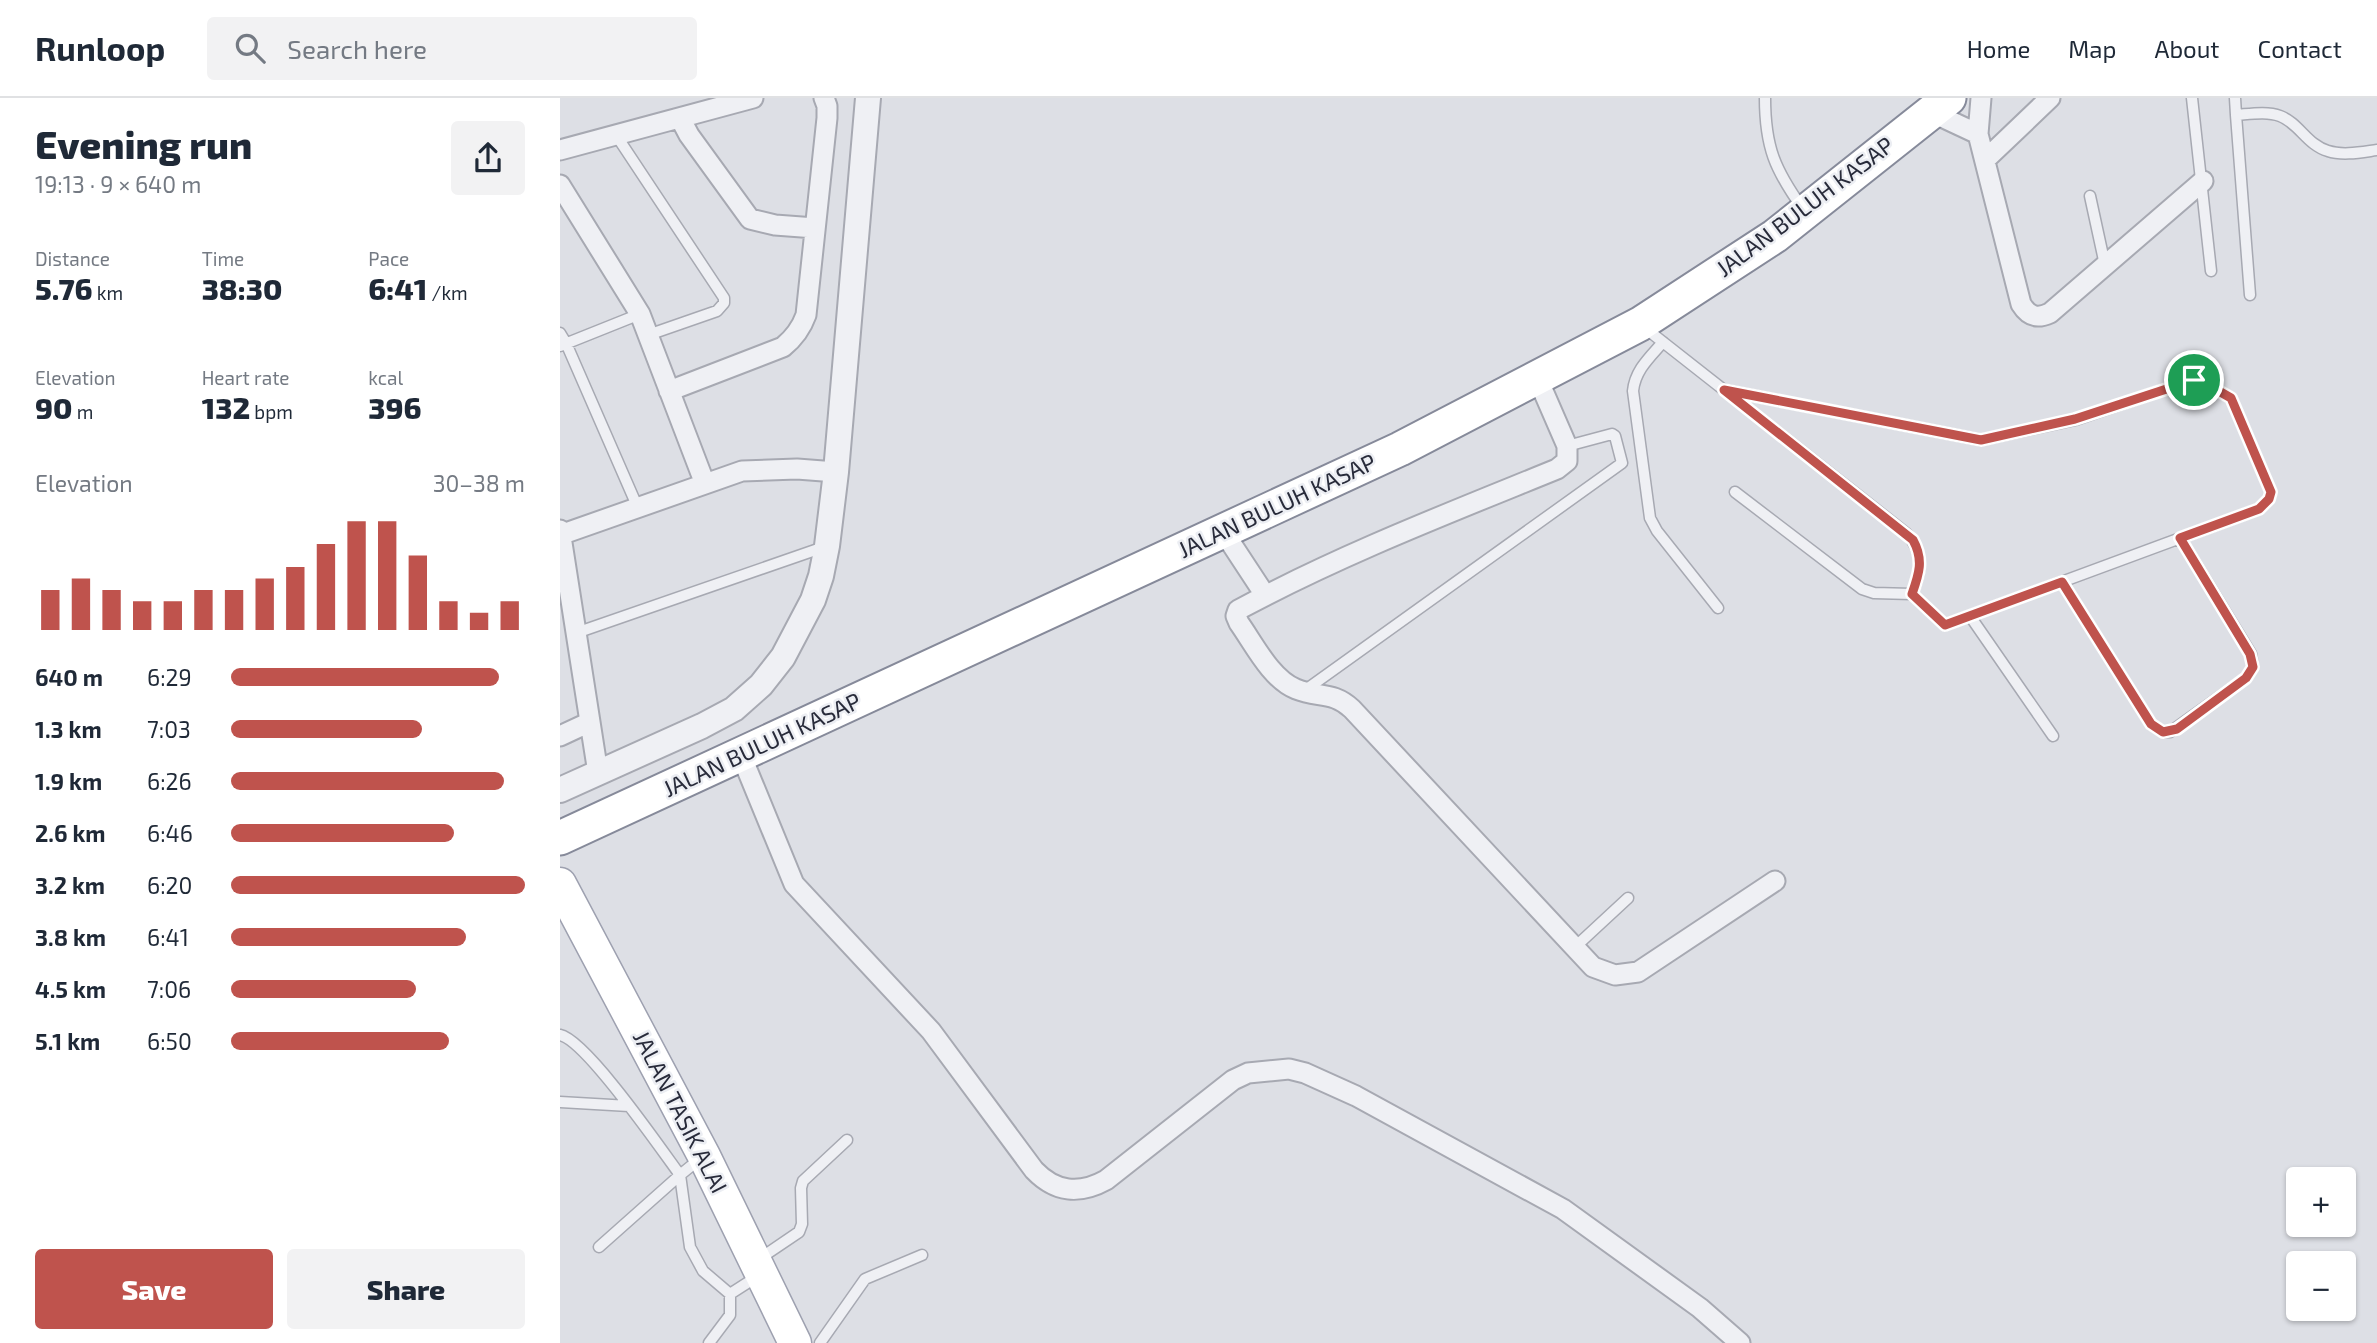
<!DOCTYPE html>
<meta charset="utf-8">
<style>
:root{--surface:#fff;--page:#f2f2f3;--text:#1f2937;--muted:#747a83;--line:#e0e1e3;--accent:#bf534d}
body{margin:0;font-family:"Exo 2",sans-serif;background:var(--page);color:var(--text);height:100vh;display:flex;flex-direction:column;font-size:26px;white-space:nowrap}
*{box-sizing:border-box;margin:0}
p{font-size:23px;color:var(--muted)}
.icon{flex:none;width:38px;height:38px;fill:none;stroke:currentColor;stroke-width:2;stroke-linecap:round;stroke-linejoin:round}
.map{position:relative;flex:1;overflow:hidden}
.panel{display:flex;flex-direction:column;background:var(--surface);width:560px}
.panel>*{flex:none}
.controls{position:absolute;left:1726px;top:1069px;display:grid;gap:14px}
.controls a{display:grid;place-items:center;width:70px;height:70px;border-radius:7px;background:var(--surface);box-shadow:0 2px 5px #0004;font-size:35px}
.pin{position:absolute;display:grid;place-items:center;width:60px;height:60px;color:#fff;margin:-30px;border:4px solid #fff;border-radius:50%;box-shadow:0 2px 7px #0007}
.round{display:grid;place-items:center;flex:none;width:74px;height:74px;border-radius:7px;background:var(--page)}
.head{display:flex;align-items:center;justify-content:space-between;height:119px;padding:0 35px}
h1{font-size:38px;font-weight:800;line-height:52px}
.figures{display:grid;grid-template-columns:repeat(3,1fr);gap:10px;height:119px;padding:7px 35px}
.figures div{display:grid;align-content:center}
.figures b{font-size:30px;font-weight:800}
.figures small{font-size:19px;font-weight:400}
.figures p{font-size:19px}
.chart{height:196px;padding:14px 35px}
.chart p{display:flex;justify-content:space-between}
.chart svg{width:100%;height:126px;margin-top:7px;stroke:var(--accent);stroke-width:6}
.button{display:flex;gap:14px;margin-top:auto;padding:14px 35px}
.button a{flex:1;height:80px;border-radius:7px;background:var(--accent);color:#fff;font-size:28px;font-weight:800;line-height:80px;text-align:center}
.button a+a{background:var(--page);color:var(--text)}
ul{padding:0 35px;list-style:none;font-size:23px}
li{display:grid;grid-template-columns:112px 84px 1fr;align-items:center;height:52px}
li i{height:18px;border-radius:9px;background:var(--accent)}
header{display:flex;align-items:center;gap:42px;box-sizing:border-box;height:98px;padding:0 35px;background:var(--surface);border-bottom:2px solid var(--line)}
header strong{font-size:33px}
nav{display:flex;gap:38px;margin-inline-start:auto;font-size:24px}
.search{width:490px;height:63px;background:var(--page);display:flex;align-items:center;gap:18px;box-sizing:border-box;padding:0 24px;border-radius:7px;color:var(--muted);font-size:26px}
main{display:flex;flex:1;min-height:0}
.map>svg:first-child{display:block}
.lines{fill:none;stroke-linecap:round;stroke-linejoin:round}
.service-casing{stroke:#a7a9b2;stroke-width:13}
.minor-casing{stroke:#a7a9b2;stroke-width:23}
.tertiary-casing{stroke:#a7a9b2;stroke-width:28}
.primary-casing{stroke:#9ea1b0;stroke-width:35}
.trunk-casing{stroke:#868a9a;stroke-width:37}
.service{stroke:#eff0f4;stroke-width:10}
.minor{stroke:#eff0f4;stroke-width:19}
.tertiary{stroke:#eff0f4;stroke-width:24}
.primary{stroke:#fff;stroke-width:32}
.trunk{stroke:#fff;stroke-width:33}
.route-casing{stroke:#fff;stroke-width:14}
.route{stroke:#bf534d;stroke-width:9}
.labels{text-anchor:middle;stroke-width:5;stroke-linejoin:round;paint-order:stroke}
.street-label{font-size:23px;fill:#282b3a;stroke:#eceef3}
</style>
<header>
<strong>Runloop</strong>
<div class="search"><svg class="icon" aria-label="search" viewBox="0 0 24 24"><circle cx="10" cy="10" r="6"/><path d="M15 15l6 6"/></svg>Search here</div>
<nav><a>Home</a><a>Map</a><a>About</a><a>Contact</a></nav>
</header>
<main>
<section class="panel">
<div class="head"><div><h1>Evening run</h1><p>19:13 · 9 × 640 m</p></div><a class="round"><svg class="icon" aria-label="share" viewBox="0 0 24 24"><path d="M12 15V3M7 8l5-5 5 5M5 13v7h14v-7"/></svg></a></div>
<div class="figures">
<div><p>Distance</p><b>5.76<small> km</small></b></div>
<div><p>Time</p><b>38:30</b></div>
<div><p>Pace</p><b>6:41<small> /km</small></b></div>
</div>
<div class="figures">
<div><p>Elevation</p><b>90<small> m</small></b></div>
<div><p>Heart rate</p><b>132<small> bpm</small></b></div>
<div><p>kcal</p><b>396</b></div>
</div>
<div class="chart"><p><span>Elevation</span>30–38 m</p>
<svg viewBox="0 0 160 44" preserveAspectRatio="none"><path d="M5 44V30M15 44V26M25 44V30M35 44V34M45 44V34M55 44V30M65 44V30M75 44V26M85 44V22M95 44V14M105 44V6M115 44V6M125 44V18M135 44V34M145 44V38M155 44V34"/></svg>
</div>
<ul>
<li><b>640 m</b>6:29<i style="width:91%"></i></li>
<li><b>1.3 km</b>7:03<i style="width:65%"></i></li>
<li><b>1.9 km</b>6:26<i style="width:93%"></i></li>
<li><b>2.6 km</b>6:46<i style="width:76%"></i></li>
<li><b>3.2 km</b>6:20<i style="width:100%"></i></li>
<li><b>3.8 km</b>6:41<i style="width:80%"></i></li>
<li><b>4.5 km</b>7:06<i style="width:63%"></i></li>
<li><b>5.1 km</b>6:50<i style="width:74%"></i></li>
</ul>
<div class="button"><a>Save</a><a>Share</a></div>
</section>
<div class="map">
<svg width="1817" height="1245" viewBox="0 0 1817 1245">
<rect width="100%" height="100%" fill="#dddfe5"/>
<g class="lines">
<g class="service-casing">
<path id="service" d="M1205,0C1205,49 1215,72 1243,111
M1632,0L1651,173
M1675,0L1676,17
M56,37L164,200V205L157,213L88,237
M1530,98L1545,167
M1690,197L1676,17C1690,16 1707,13 1720,18C1739,25 1747,47 1768,53C1783,58 1802,54 1817,52
M1085,230L1346,435C1365,455 1361,473 1352,496L1385,527L1699,411L1709,401L1711,394L1671,300L1643,284L1629,283L1515,322L1421,342L1164,292
M0,235L6,245L78,410
M1103,244C1090,259 1075,272 1073,293L1090,420L1097,433L1158,510
M0,248L80,216
M1175,394L1302,491L1314,495L1352,496
M1502,484L1591,626L1603,634H1610L1686,580L1693,569L1691,556L1620,440
M1410,518L1493,638
M16,535L264,449
M744,593L1062,365L1055,338L1052,336L1007,348
M1014,850L1068,800
M0,937C26,942 101,1051 120,1077L141,1060
M0,1004L69,1008
M120,1077L130,1149L143,1173L170,1196
M39,1149L120,1077
M199,1161L239,1134L242,1126L241,1090L243,1083L287,1042
M149,1245L170,1217V1196L198,1178
M260,1245L305,1181L362,1157"/>
</g>
<g class="minor-casing">
<path id="minor" d="M1421,0L1418,36L1461,206C1469,219 1477,221 1490,215L1643,83
M1371,14L1418,36
M120,20L129,37L190,121L215,127L255,130
M0,52L193,0
M1425,62L1490,0
M0,87L80,216L145,386
M977,279L1007,348V363L997,371C889,415 780,457 678,512L676,518L679,525C694,546 711,581 736,591C758,600 773,593 792,611L1033,869L1055,877L1078,874L1215,783
M109,293L223,249C234,240 241,231 246,217L267,20V8L264,0
M0,432L38,675
M663,433L705,497
M0,437L182,373L237,371L276,374
M0,638L30,624
M181,657L234,786L371,933L474,1072C495,1094 519,1097 546,1082L673,982L688,975L729,971L745,975L796,998L1003,1111L1140,1210L1180,1245"/>
</g>
<g class="tertiary-casing">
<path id="tertiary" d="M0,692L142,628L174,611L201,587L223,559L253,502L261,478L267,448L276,374L308,0"/>
</g>
<g class="primary-casing">
<path id="primary" d="M0,786L144,1058L235,1245"/>
</g>
<g class="trunk-casing">
<path id="trunk" d="M0,740L840,351L1080,226L1215,138L1389,0"/>
</g>
<use href="#service" class="service"/>
<use href="#minor" class="minor"/>
<use href="#tertiary" class="tertiary"/>
<use href="#primary" class="primary"/>
<use href="#trunk" class="trunk"/>
</g>
<g class="lines">
<g class="route-casing">
<path id="route" d="M1634,282L1643,284L1671,300L1711,394L1709,401L1699,411L1620,440L1690,556L1693,569L1686,580L1617,631L1603,634L1591,626L1502,484L1385,527L1352,496C1359,476 1364,462 1353,442L1164,292L1421,342L1515,321Z"/>
</g>
<use href="#route" class="route"/>
</g>
<g class="labels">
<g class="street-label">
<text transform="translate(1245 109) rotate(-37)" y="8">JALAN BULUH KASAP</text>
<text transform="translate(717 408) rotate(-25)" y="8">JALAN BULUH KASAP</text>
<text transform="translate(202 647) rotate(-25)" y="8">JALAN BULUH KASAP</text>
<text transform="translate(120 1014) rotate(63)" y="8">JALAN TASIK ALAI</text>
</g>
</g>
</svg>
<div class="controls">
<a>+</a>
<a>−</a>
</div>
<div class="pin" style="left:1634px;top:282px;background:#1e9e55"><svg class="icon" aria-label="arrive" viewBox="0 0 24 24"><path d="M6 21V4h12l-3 4 3 4H6"/></svg></div>
</div>
</main>
